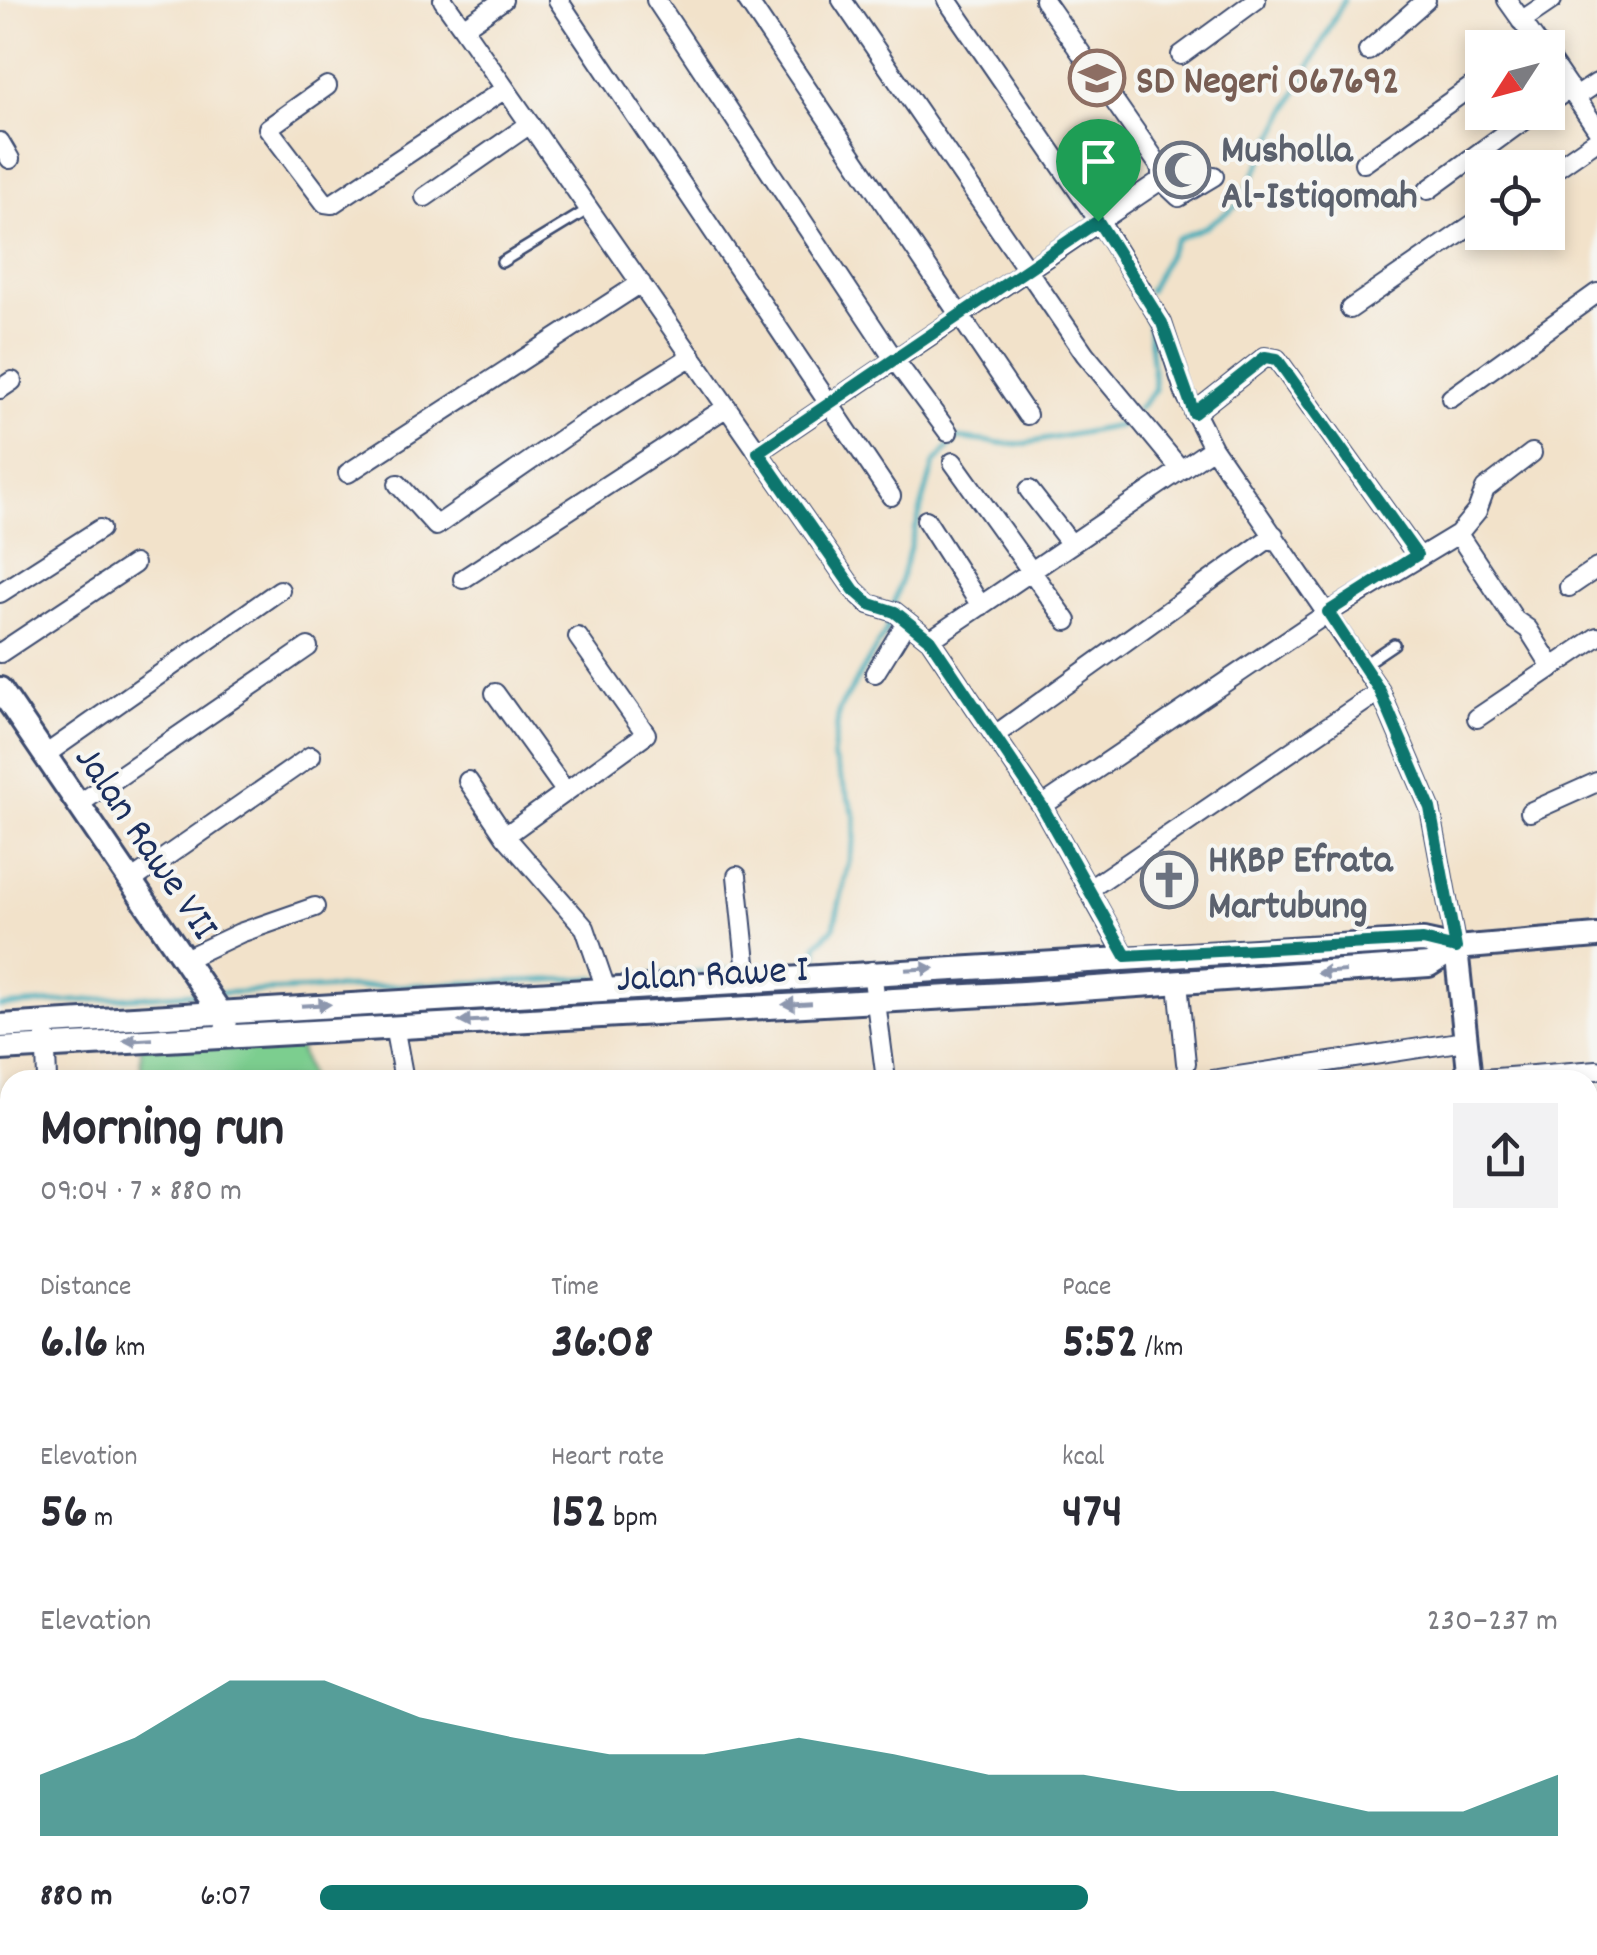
<!DOCTYPE html>
<meta charset="utf-8">
<style>
:root{--surface:#fff;--page:#f2f2f3;--text:#2b2b33;--muted:#7c7c81;--accent:#0f766e}
body{margin:0;font-family:Dekko,sans-serif;background:var(--page);color:var(--text);height:100vh;display:flex;flex-direction:column;font-size:38px;white-space:nowrap}
*{box-sizing:border-box;margin:0}
p{font-size:32px;color:var(--muted)}
.icon{flex:none;width:55px;height:55px;fill:none;stroke:currentColor;stroke-width:2;stroke-linecap:round;stroke-linejoin:round}
.map{position:relative;flex:1;overflow:hidden}
.side{position:absolute;left:0px;top:1070px;width:1598px;height:885px;display:flex;flex-direction:column;background:var(--surface);border-radius:30px 30px 0 0;box-shadow:0 5px 15px #0003}
.side>*{flex:none}
.needle{width:65px;rotate:234deg}
.tools{position:absolute;left:1465px;top:30px;display:grid;gap:20px}
.tools a{display:grid;place-items:center;width:100px;height:100px;border-radius:0px;background:var(--surface);box-shadow:0 5px 15px #0003;font-size:50px}
.pin{position:absolute;display:grid;place-items:center;width:85px;height:85px;color:#fff;margin:-102px -42px;border-radius:50% 50% 50% 0;rotate:-45deg;box-shadow:0 0 10px #0007}
.pin .icon{rotate:45deg}
.round{display:grid;place-items:center;flex:none;width:105px;height:105px;border-radius:0px;background:var(--page)}
.headline{display:flex;align-items:center;justify-content:space-between;height:170px;padding:0 40px}
h1{font-size:55px;font-weight:800;line-height:75px}
.stats{display:grid;grid-template-columns:repeat(3,1fr);gap:15px;height:170px;padding:10px 40px}
.stats div{display:grid;align-content:center}
.stats b{font-size:50px;font-weight:800}
.stats small{font-size:28px;font-weight:400}
.stats p{font-size:28px}
.chart{height:280px;padding:20px 40px}
.chart p{display:flex;justify-content:space-between}
.chart svg{width:100%;height:180px;margin-top:10px;fill:var(--accent);opacity:.7}
ul{padding:0 40px;list-style:none;font-size:32px}
li{display:grid;grid-template-columns:160px 120px 1fr;align-items:center;height:75px}
li i{height:25px;border-radius:12px;background:var(--accent)}
.map>svg:first-child{display:block}
.green{fill:#7cce8f;stroke:#4c7e76;stroke-width:2.5}
.lines{fill:none;stroke-linecap:round;stroke-linejoin:round}
.stream{stroke:#3baab8;stroke-width:5}
.lane-casing{stroke:#3b4a6e;stroke-width:14}
.street-casing{stroke:#3b4a6e;stroke-width:22}
.secondary-casing{stroke:#3b4a6e;stroke-width:28}
.lane{stroke:#fff;stroke-width:9}
.street{stroke:#fff;stroke-width:18}
.secondary{stroke:#fff;stroke-width:22}
.oneway{fill:#8d97ae}
.route-casing{stroke:#fff;stroke-width:20}
.route{stroke:#0f766e;stroke-width:12}
.labels{text-anchor:middle;stroke-width:8;stroke-linejoin:round;paint-order:stroke}
.education-label{font-size:40px;font-weight:bold;fill:#785e54;stroke:#f6f6f2;text-anchor:start}
.worship-label{font-size:40px;font-weight:bold;fill:#5b616d;stroke:#f6f6f2;text-anchor:start}
.street-label{font-size:40px;fill:#1b2f5e;stroke:#f6f6f2}
</style>
<div class="map">
<svg width="1597" height="1955" viewBox="0 0 1597 1955">
<rect width="100%" height="100%" fill="#f6f6f2"/>
<filter id="ink" filterUnits="userSpaceOnUse"><feTurbulence type="fractalNoise" baseFrequency=".01" numOctaves="2"/><feDisplacementMap in="SourceGraphic" scale="20" xChannelSelector="R" yChannelSelector="G"/><feConvolveMatrix kernelMatrix="1 2 1 2 8 2 1 2 1" color-interpolation-filters="sRGB"/></filter>
<filter id="wash" filterUnits="userSpaceOnUse"><feTurbulence type="fractalNoise" baseFrequency=".0048" numOctaves="4" result="noise"/><feDisplacementMap in="SourceGraphic" scale="40" xChannelSelector="R" yChannelSelector="G"/><feGaussianBlur stdDeviation="2.25" result="paint"/><feColorMatrix in="noise" values="0 0 0 0 0 0 0 0 0 0 0 0 0 0 0 0 0 1.4 0 .05"/><feComposite in="paint" operator="in"/></filter>
<g filter="url(#wash)">
<rect width="100%" height="100%" fill="#f2e2ca"/>
<path class="green" d="M141,1045L299,1047L310,1080H141Z"/>
<g class="lines">
<path class="stream" d="M1149,291L1176,239L1205,227L1239,204L1344,0
M1138,409L1155,390L1147,312
M751,968L817,963V945L834,927L855,836V816L833,757L839,710L886,631L934,464L957,438L1017,445L1123,425L1130,417
M607,978L740,969
M217,993L596,978
M0,1006L196,993"/>
</g>
</g>
<g filter="url(#ink)">
<g class="lines">
<g class="lane-casing">
<path id="lane" d="M502,262L589,209
M1363,665L1394,644"/>
</g>
<g class="street-casing">
<path id="street" d="M443,0L463,28
M503,0L463,28L854,590L869,604L895,612L930,640L1042,806L1126,957
M558,0L891,496
M656,0L894,359L948,432
M747,0L1027,415
M842,0L1085,354L1181,470
M947,0L1099,221L1162,323L1185,393L1213,448L1380,691L1430,808L1456,948
M1507,0L1541,48
M1521,21L1552,0
M1368,51L1426,0
M1181,55L1256,0
M1548,57L1597,129
M327,86L268,128L325,203L332,204L505,89
M1576,97L1597,83
M1548,104L1570,88
M0,142L10,159
M1364,163L1482,79
M1548,174L1597,140
M1161,180L1179,197L1214,176
M1428,190L1535,112
M425,197L530,124
M1350,309L1482,218
M0,389L12,381
M1451,398L1597,293
M1194,413L1265,357L1277,359L1417,555
M758,452L1161,180V168L1044,0
M953,462L1067,621
M348,473L641,283
M398,484L436,526L582,425L692,356
M1029,490L1071,544
M926,520L981,606
M1458,534L1515,620L1528,629L1552,667
M463,579L727,407
M1569,587L1597,568
M0,593L100,529
M930,640L1213,448
M0,653L134,564
M875,673L906,623
M495,693L566,792
M1477,718L1597,637
M995,735L1274,535
M45,755L280,590
M468,781L505,836L585,928L606,989
M79,804L308,647
M1042,806L1329,612L1458,534L1477,511L1485,489L1532,453
M1530,812L1597,782
M505,836L646,734L578,637
M737,876L748,982
M131,881L311,756
M1091,888L1380,691
M183,960L240,933L315,907
M872,971L886,1080
M1178,983L1186,1063
M45,1023L47,1080
M394,1026L404,1080
M1212,1080L1465,1041
M1470,1080L1597,1070
M0,1226L10,1225
M0,1378L10,1377
M0,1756H10
M74,1945L75,1955
M196,1945L197,1955
M467,1945L468,1955
M634,1955L723,1945
M916,1955L977,1947"/>
</g>
<g class="secondary-casing">
<path id="secondary" d="M0,689L226,1021
M1456,948L1470,1080
M0,1026L1423,941L1456,948L1597,936
M0,1049L1023,993L1429,965L1456,948
M1533,1945V1955"/>
</g>
<use href="#lane" class="lane"/>
<use href="#street" class="street"/>
<use href="#secondary" class="secondary"/>
</g>
<defs><path id="oneway-solid" d="M-6-.8H1V-3.2L6.5 0L1 3.2V.8H-6Z" transform="scale(2.5)"/></defs>
<g class="oneway">
<use href="#oneway-solid" transform="translate(920 969) rotate(-3)"/>
<use href="#oneway-solid" transform="translate(1331 972) rotate(176)"/>
<use href="#oneway-solid" transform="translate(797 1004) rotate(177)"/>
<use href="#oneway-solid" transform="translate(316 1005) rotate(-3)"/>
<use href="#oneway-solid" transform="translate(473 1021) rotate(177)"/>
<use href="#oneway-solid" transform="translate(138 1040) rotate(177)"/>
</g>
</g>
<g class="lines" filter="url(#ink)">
<g class="route-casing">
<path id="route" d="M1098,221L1162,323L1194,413L1265,357L1277,359L1417,555L1328,612L1380,691L1430,808L1456,948L1423,940L1126,956L1042,806L930,640L895,612L870,604L854,590L758,452Z"/>
</g>
<use href="#route" class="route"/>
</g>
<defs>
<g id="school-ring" transform="scale(2.875)"><circle r="9.5" fill="#f6f6f2" stroke="#8d6e63" stroke-width="1.5"/><path d="M0-5L7-2L0 1L-7-2ZM-4 1L0 2.5L4 1V4Q0 6-4 4Z" fill="#8d6e63"/></g>
<g id="mosque-ring" transform="scale(2.875)"><circle r="9.5" fill="#f6f6f2" stroke="#6b7280" stroke-width="1.5"/><path d="M3.5-4.9A6 6 0 1 0 3.5 4.9A5 5 0 1 1 3.5-4.9Z" fill="#6b7280"/></g>
<g id="church-ring" transform="scale(2.875)"><circle r="9.5" fill="#f6f6f2" stroke="#6b7280" stroke-width="1.5"/><path d="M-1.2-6h2.4v3.5h3.3v2.4h-3.3V6h-2.4V-.1h-3.3v-2.4h3.3Z" fill="#6b7280"/></g>
</defs>
<g fill-rule="evenodd">
<use href="#school-ring" x="1097" y="78"/>
<use href="#mosque-ring" x="1182" y="170"/>
<use href="#church-ring" x="1169" y="880"/>
</g>
<g class="labels">
<g class="education-label">
<text x="1136" y="92">SD Negeri 067692</text>
</g>
<g class="worship-label">
<text x="1221" y="161">Musholla<tspan x="1221" dy="46">Al-Istiqomah</tspan></text>
<text x="1208" y="871">HKBP Efrata<tspan x="1208" dy="46">Martubung</tspan></text>
</g>
<g class="street-label">
<text transform="translate(149 841) rotate(56)" y="14">Jalan Rawe VII</text>
<text transform="translate(712 971) rotate(-3)" y="14">Jalan Rawe I</text>
</g>
</g>
</svg>
<div class="tools">
<a><svg class="needle" viewBox="-14 -14 28 28"><path d="M0-13l5 13h-10z" fill="#e53935"/><path d="M0 13l5-13h-10z" fill="#7c7c81"/></svg></a>
<a><svg class="icon" aria-label="locate" viewBox="0 0 24 24"><circle cx="12" cy="12" r="6"/><path d="M12 2v4M12 18v4M2 12h4M18 12h4"/></svg></a>
</div>
<div class="pin" style="left:1098px;top:221px;background:#1e9e55"><svg class="icon" aria-label="arrive" viewBox="0 0 24 24"><path d="M6 21V4h12l-3 4 3 4H6"/></svg></div>
<section class="side">
<div class="headline"><div><h1>Morning run</h1><p>09:04 · 7 × 880 m</p></div><a class="round"><svg class="icon" aria-label="share" viewBox="0 0 24 24"><path d="M12 15V3M7 8l5-5 5 5M5 13v7h14v-7"/></svg></a></div>
<div class="stats">
<div><p>Distance</p><b>6.16<small> km</small></b></div>
<div><p>Time</p><b>36:08</b></div>
<div><p>Pace</p><b>5:52<small> /km</small></b></div>
</div>
<div class="stats">
<div><p>Elevation</p><b>56<small> m</small></b></div>
<div><p>Heart rate</p><b>152<small> bpm</small></b></div>
<div><p>kcal</p><b>474</b></div>
</div>
<div class="chart"><p><span>Elevation</span>230–237 m</p>
<svg viewBox="0 0 160 44" preserveAspectRatio="none"><path d="M0 44V29L10 20L20 6L30 6L40 15L50 20L60 24L70 24L80 20L90 24L100 29L110 29L120 33L130 33L140 38L150 38L160 29V44z"/></svg>
</div>
<ul>
<li><b>880 m</b>6:07<i style="width:62%"></i></li>
</ul>
</section>
</div>
